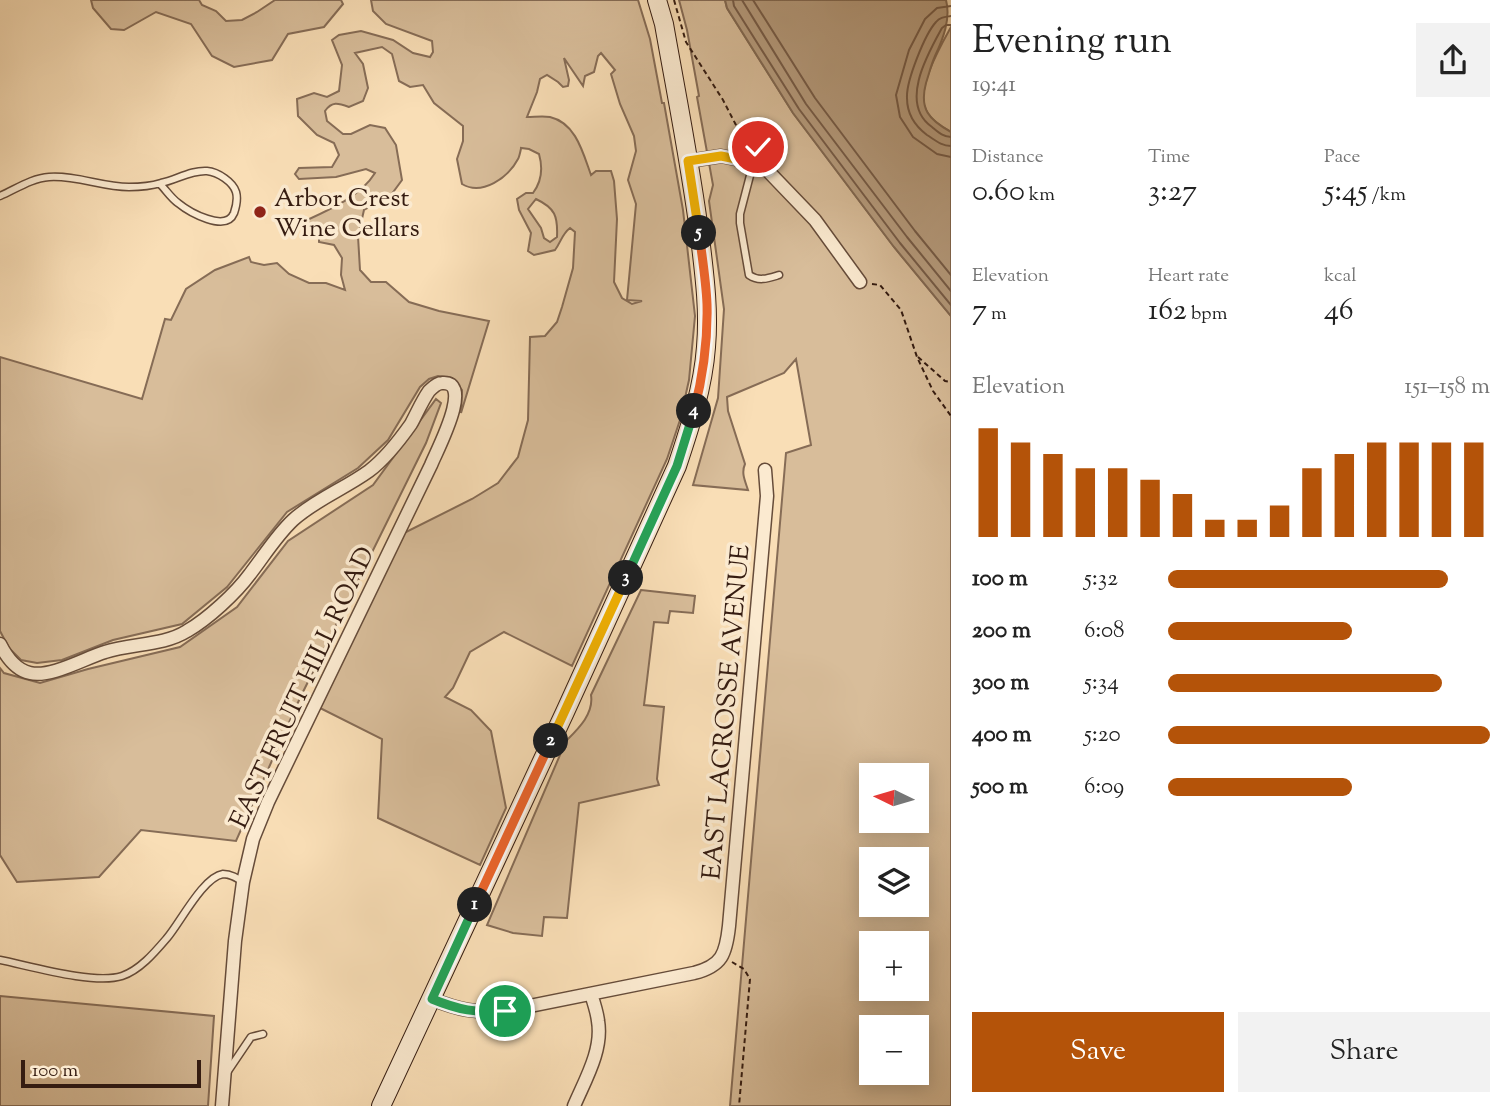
<!DOCTYPE html>
<meta charset="utf-8">
<style>
:root{--surface:#fff;--page:#f2f2f2;--text:#222;--muted:#767676;--accent:#b45309}
body{margin:0;font-family:"Sorts Mill Goudy",serif;background:var(--page);color:var(--text);height:100vh;display:flex;flex-direction:column;font-size:26px;white-space:nowrap}
*{box-sizing:border-box;margin:0}
p{font-size:23px;color:var(--muted)}
.icon{flex:none;width:38px;height:38px;fill:none;stroke:currentColor;stroke-width:2;stroke-linecap:round;stroke-linejoin:round}
.map{position:relative;flex:1;overflow:hidden}
.panel{display:flex;flex-direction:column;background:var(--surface);width:560px}
.panel>*{flex:none}
.needle{width:46px;rotate:275deg}
.buttons{position:absolute;left:859px;top:763px;display:grid;gap:14px}
.buttons a{display:grid;place-items:center;width:70px;height:70px;border-radius:0px;background:var(--surface);box-shadow:0 4px 18px #0003;font-size:35px}
.scale{position:absolute;left:21px;bottom:18px;width:180px;box-sizing:border-box;padding-left:7px;border:4px solid #351c11;border-top:0;font-size:19px;line-height:24px;white-space:nowrap;color:#351c11;-webkit-text-stroke:5px #fbead0;paint-order:stroke}
.pin{position:absolute;display:grid;place-items:center;width:60px;height:60px;color:#fff;margin:-30px;border:4px solid #fff;border-radius:50%;box-shadow:0 2px 7px #0007}
.km{position:absolute;width:35px;height:35px;margin:-18px;border-radius:50%;background:#222;color:#fff;font-size:19px;line-height:35px;text-align:center}
.round{display:grid;place-items:center;flex:none;width:74px;height:74px;border-radius:0px;background:var(--page)}
.headline{display:flex;align-items:center;justify-content:space-between;height:119px;padding:0 21px}
h1{font-size:38px;font-weight:600;line-height:52px}
.metrics{display:grid;grid-template-columns:repeat(3,1fr);gap:10px;height:119px;padding:7px 21px}
.metrics div{display:grid;align-content:center}
.metrics b{font-size:30px;font-weight:600}
.metrics small{font-size:19px;font-weight:400}
.metrics p{font-size:19px}
.chart{height:196px;padding:14px 21px}
.chart p{display:flex;justify-content:space-between}
.chart svg{width:100%;height:126px;margin-top:7px;stroke:var(--accent);stroke-width:6}
.button{display:flex;gap:14px;margin-top:auto;padding:14px 21px}
.button a{flex:1;height:80px;border-radius:0px;background:var(--accent);color:#fff;font-size:28px;font-weight:600;line-height:80px;text-align:center}
.button a+a{background:var(--page);color:var(--text)}
ul{padding:0 21px;list-style:none;font-size:23px}
li{display:grid;grid-template-columns:112px 84px 1fr;align-items:center;height:52px}
li i{height:18px;border-radius:9px;background:var(--accent)}
main{display:flex;flex:1;min-height:0}
.map>svg:first-child{display:block}
.green{fill:#d8bd9a;stroke:#866c56;stroke-width:2;fill-rule:evenodd}
.water{fill:#b69c7e;stroke:#826952;stroke-width:2}
.lines{fill:none;stroke-linecap:round;stroke-linejoin:round}
.shore{stroke:#765c48;stroke-width:2}
.lane-casing{stroke:#664c3a;stroke-width:9}
.street-casing{stroke:#664c3a;stroke-width:15}
.secondary-casing{stroke:#351c11;stroke-width:20}
.path{stroke:#351c11;stroke-width:2;stroke-dasharray:5 3.5;stroke-linecap:butt}
.lane{stroke:#fbead0;stroke-width:6}
.street{stroke:#fbead0;stroke-width:12}
.secondary{stroke:#fbead0;stroke-width:18}
.split-1-casing{stroke:#fff;stroke-width:14}
.split-2-casing{stroke:#fff;stroke-width:14}
.split-3-casing{stroke:#fff;stroke-width:14}
.split-4-casing{stroke:#fff;stroke-width:14}
.split-5-casing{stroke:#fff;stroke-width:14}
.split-6-casing{stroke:#fff;stroke-width:14}
.split-1{stroke:#22a559;stroke-width:9}
.split-2{stroke:#f0652b;stroke-width:9}
.split-3{stroke:#f5b400;stroke-width:9}
.split-4{stroke:#22a559;stroke-width:9}
.split-5{stroke:#f0652b;stroke-width:9}
.split-6{stroke:#f5b400;stroke-width:9}
.poi-dot{fill:#8f2418;stroke:#fbead0;stroke-width:2.5}
.labels{text-anchor:middle;stroke-width:7;stroke-linejoin:round;paint-order:stroke}
.poi-label{font-size:26px;fill:#351c11;stroke:#fbead0;text-anchor:start}
.street-label{font-size:26px;fill:#351c11;stroke:#fbead0}
</style>
<main>
<div class="map">
<svg width="951" height="1106" viewBox="0 0 951 1106">
<rect width="100%" height="100%" fill="#f9deb6"/>
<filter id="stains"><feTurbulence type="fractalNoise" baseFrequency=".00286" numOctaves="4"/><feColorMatrix values="0 0 0 0 .2 0 0 0 0 .09 0 0 0 0 .02 0 0 0 .5 -.17"/></filter>
<radialGradient id="worn" r=".72"><stop offset=".6" stop-color="#630" stop-opacity="0"/><stop offset="1" stop-color="#630" stop-opacity=".3"/></radialGradient>
<path class="green" d="M91,0H199L202,5L216,11L226,21L242,20L257,12L275,0H341L343,4L324,27L288,34L272,60L234,67L212,56L191,24L156,12L124,30L111,29L93,8Z
M371,0H638L650,39L662,103H664L683,210L695,316L689,380L680,420L667,459L572,666L504,632L470,652L453,688L445,697L471,710L491,731L506,808L480,865L378,818L382,739L320,708L402,534L472,499L498,483L518,457L528,420L530,337L545,336L557,322L562,307L573,268L575,232L570,228C562,234 561,242 555,250L534,255L528,251L531,233L519,210L517,199L526,193H533C542,181 543,168 539,154L529,149L521,148C521,149 519,158 518,159C508,178 482,196 462,184L457,159L463,141V126L434,103L423,85L410,87L399,81L392,54L382,47L355,53L363,64L368,88L363,101L349,107C338,103 332,101 325,111L327,121L343,134H351L370,125L385,128L396,145L402,180L391,195L364,210L358,236L360,270L371,282H386L409,302L439,311L489,321L461,413L462,390L452,378L438,376L429,379L420,387L388,440L358,468L287,512L227,587L182,624L113,640L62,660L37,663L21,660L9,648L0,631V357L142,399L165,319L171,320L186,289L215,270L249,257L251,262L264,265L277,263L289,274L309,283H326L345,290L341,275L342,258L334,245L319,242V234L305,221C329,210 361,196 375,173L366,169L336,177L299,179L295,174L299,168L332,167L339,155L334,143L317,135L298,116L297,99L314,93L327,97L339,91L342,65L332,40L339,35L361,31L393,40L413,53L430,57L433,52L432,41L386,24L373,11ZM601,53L615,70L611,74L620,104L634,136L636,151L628,180L636,204L627,300L642,301L632,304L622,298L614,282L617,219L614,181L611,171H596L591,175C583,153 576,123 550,117C543,116 534,117 527,117L537,92L540,79L547,75L558,82L563,87L568,86L569,80L564,58L583,86L585,76L594,72L598,56ZM536,199C555,208 558,216 557,237L550,242L544,238L541,228L528,209Z
M679,0H725L727,8L793,113L894,247L951,316V1106H730L786,453L811,445L796,359L784,373L727,397L728,411L745,464C741,473 745,481 748,490L693,485L718,398L724,309L709,201L713,185L697,97L699,96L687,30ZM872,775H917V821H872ZM872,859H917V905H872ZM872,943H917V989H872ZM872,1027H917V1073H872Z
M951,27V132C941,126 931,120 926,110C915,90 941,45 951,27Z
M436,399L441,403L426,443L300,698L236,841L141,830L99,877L17,882L0,855V668L4,673L40,683L88,669L180,647L237,607L288,541L373,485Z
M641,590L695,596L693,613L670,611L668,623L654,622L644,705L664,707L657,779L659,785L579,803L567,918L544,917L542,936L513,933L487,925L566,741C578,729 594,714 591,695Z
M0,996L214,1016L208,1106H0Z"/>
<path class="water" d="M725,0H946C951,19 943,39 935,56C931,65 929,74 926,83C919,109 929,120 951,132V316L894,247L793,113L727,8Z"/>
<g class="lines">
<path class="shore" d="M733,0L734,6L799,109L900,243L951,305
M742,0L806,104L907,237L951,291
M753,0L815,98L915,231L951,275
M951,6L937,8L925,19L909,50L896,95L900,117L913,137L937,154L951,157
M951,16C945,17 940,17 936,22C925,34 906,81 907,98C907,113 915,126 927,135C935,140 941,146 951,146
M951,25H946L942,28C927,55 899,104 932,127C938,132 943,137 951,137"/>
<g class="lane-casing">
<path id="lane" d="M753,164L740,214V223L749,275C759,282 769,278 779,275
M0,196C16,189 32,178 49,177C76,175 102,187 129,187C139,187 151,186 161,183C176,180 191,170 207,171C218,172 233,182 236,192C238,199 236,207 234,213C226,233 189,212 178,203C171,198 166,190 160,184
M0,960C30,966 94,985 122,976C140,970 155,952 167,938C180,923 203,877 223,874C231,874 237,878 243,882
M228,1071L251,1037L263,1034"/>
</g>
<g class="street-casing">
<path id="street" d="M689,161L721,156L736,159L767,170L815,220L860,282
M0,644C6,656 16,670 30,673C51,678 85,658 105,652C132,643 163,646 187,631C208,619 236,593 250,574C264,556 276,536 293,520C315,500 344,489 369,471C385,459 399,441 411,424C417,413 422,401 429,391C432,388 437,383 442,383C475,380 436,452 431,465L268,802L253,839L243,882L235,941L222,1106
M432,999C459,1010 475,1013 505,1011L694,973C722,966 726,954 729,926L767,496L765,470
M574,1106C585,1080 603,1050 598,1021C597,1012 594,1003 591,994"/>
</g>
<g class="secondary-casing">
<path id="secondary" d="M381,1106L565,712L677,466C690,427 703,388 706,347C709,313 705,279 701,246C692,172 677,98 664,24L657,0"/>
</g>
<path class="path" d="M674,0L686,42L723,100L738,129L758,147L762,155
M872,284L880,285L901,310L917,357L933,391L951,416
M918,357L945,381L951,382
M732,962L744,969L750,979L739,1106"/>
<use href="#lane" class="lane"/>
<use href="#street" class="street"/>
<use href="#secondary" class="secondary"/>
</g>
<g class="lines">
<g class="split-1-casing">
<path id="split-1" d="M475,905L432,999C459,1010 475,1013 505,1011"/>
</g>
<g class="split-2-casing">
<path id="split-2" d="M475,905L551,741"/>
</g>
<g class="split-3-casing">
<path id="split-3" d="M551,741L626,578"/>
</g>
<g class="split-4-casing">
<path id="split-4" d="M626,578L677,466L694,411"/>
</g>
<g class="split-5-casing">
<path id="split-5" d="M694,411C703,376 708,341 707,304C706,280 702,256 699,233"/>
</g>
<g class="split-6-casing">
<path id="split-6" d="M699,233L688,161L721,156L736,159L768,170L758,147"/>
</g>
<use href="#split-1" class="split-1"/>
<use href="#split-2" class="split-2"/>
<use href="#split-3" class="split-3"/>
<use href="#split-4" class="split-4"/>
<use href="#split-5" class="split-5"/>
<use href="#split-6" class="split-6"/>
</g>
<circle class="poi-dot" cx="260" cy="212" r="7"/>
<g class="labels">
<g class="poi-label">
<text x="274" y="206">Arbor Crest<tspan x="274" dy="30">Wine Cellars</tspan></text>
</g>
<g class="street-label">
<text transform="translate(301 687) rotate(-65)" y="9">EAST FRUIT HILL ROAD</text>
<text transform="translate(725 712) rotate(-85)" y="9">EAST LACROSSE AVENUE</text>
</g>
</g>
<rect width="100%" height="100%" filter="url(#stains)"/>
<rect width="100%" height="100%" fill="url(#worn)"/>
</svg>
<div class="buttons">
<a><svg class="needle" viewBox="-14 -14 28 28"><path d="M0-13l5 13h-10z" fill="#e53935"/><path d="M0 13l5-13h-10z" fill="#767676"/></svg></a>
<a><svg class="icon" aria-label="layers" viewBox="0 0 24 24"><path d="M12 4l9 5-9 5-9-5zM3 14l9 5 9-5"/></svg></a>
<a>+</a>
<a>−</a>
</div>
<div class="scale">100 m</div>
<div class="pin" style="left:505px;top:1011px;background:#1e9e55"><svg class="icon" aria-label="arrive" viewBox="0 0 24 24"><path d="M6 21V4h12l-3 4 3 4H6"/></svg></div>
<div class="pin" style="left:758px;top:147px;background:#d93025"><svg class="icon" aria-label="check" viewBox="0 0 24 24"><path d="M5 12l5 5 9-10"/></svg></div>
<b class="km" style="left:475px;top:905px">1</b>
<b class="km" style="left:551px;top:741px">2</b>
<b class="km" style="left:626px;top:578px">3</b>
<b class="km" style="left:694px;top:411px">4</b>
<b class="km" style="left:699px;top:233px">5</b>
</div>
<section class="panel">
<div class="headline"><div><h1>Evening run</h1><p>19:41</p></div><a class="round"><svg class="icon" aria-label="share" viewBox="0 0 24 24"><path d="M12 15V3M7 8l5-5 5 5M5 13v7h14v-7"/></svg></a></div>
<div class="metrics">
<div><p>Distance</p><b>0.60<small> km</small></b></div>
<div><p>Time</p><b>3:27</b></div>
<div><p>Pace</p><b>5:45<small> /km</small></b></div>
</div>
<div class="metrics">
<div><p>Elevation</p><b>7<small> m</small></b></div>
<div><p>Heart rate</p><b>162<small> bpm</small></b></div>
<div><p>kcal</p><b>46</b></div>
</div>
<div class="chart"><p><span>Elevation</span>151–158 m</p>
<svg viewBox="0 0 160 44" preserveAspectRatio="none"><path d="M5 44V6M15 44V11M25 44V15M35 44V20M45 44V20M55 44V24M65 44V29M75 44V38M85 44V38M95 44V33M105 44V20M115 44V15M125 44V11M135 44V11M145 44V11M155 44V11"/></svg>
</div>
<ul>
<li><b>100 m</b>5:32<i style="width:87%"></i></li>
<li><b>200 m</b>6:08<i style="width:57%"></i></li>
<li><b>300 m</b>5:34<i style="width:85%"></i></li>
<li><b>400 m</b>5:20<i style="width:100%"></i></li>
<li><b>500 m</b>6:09<i style="width:57%"></i></li>
</ul>
<div class="button"><a>Save</a><a>Share</a></div>
</section>
</main>
